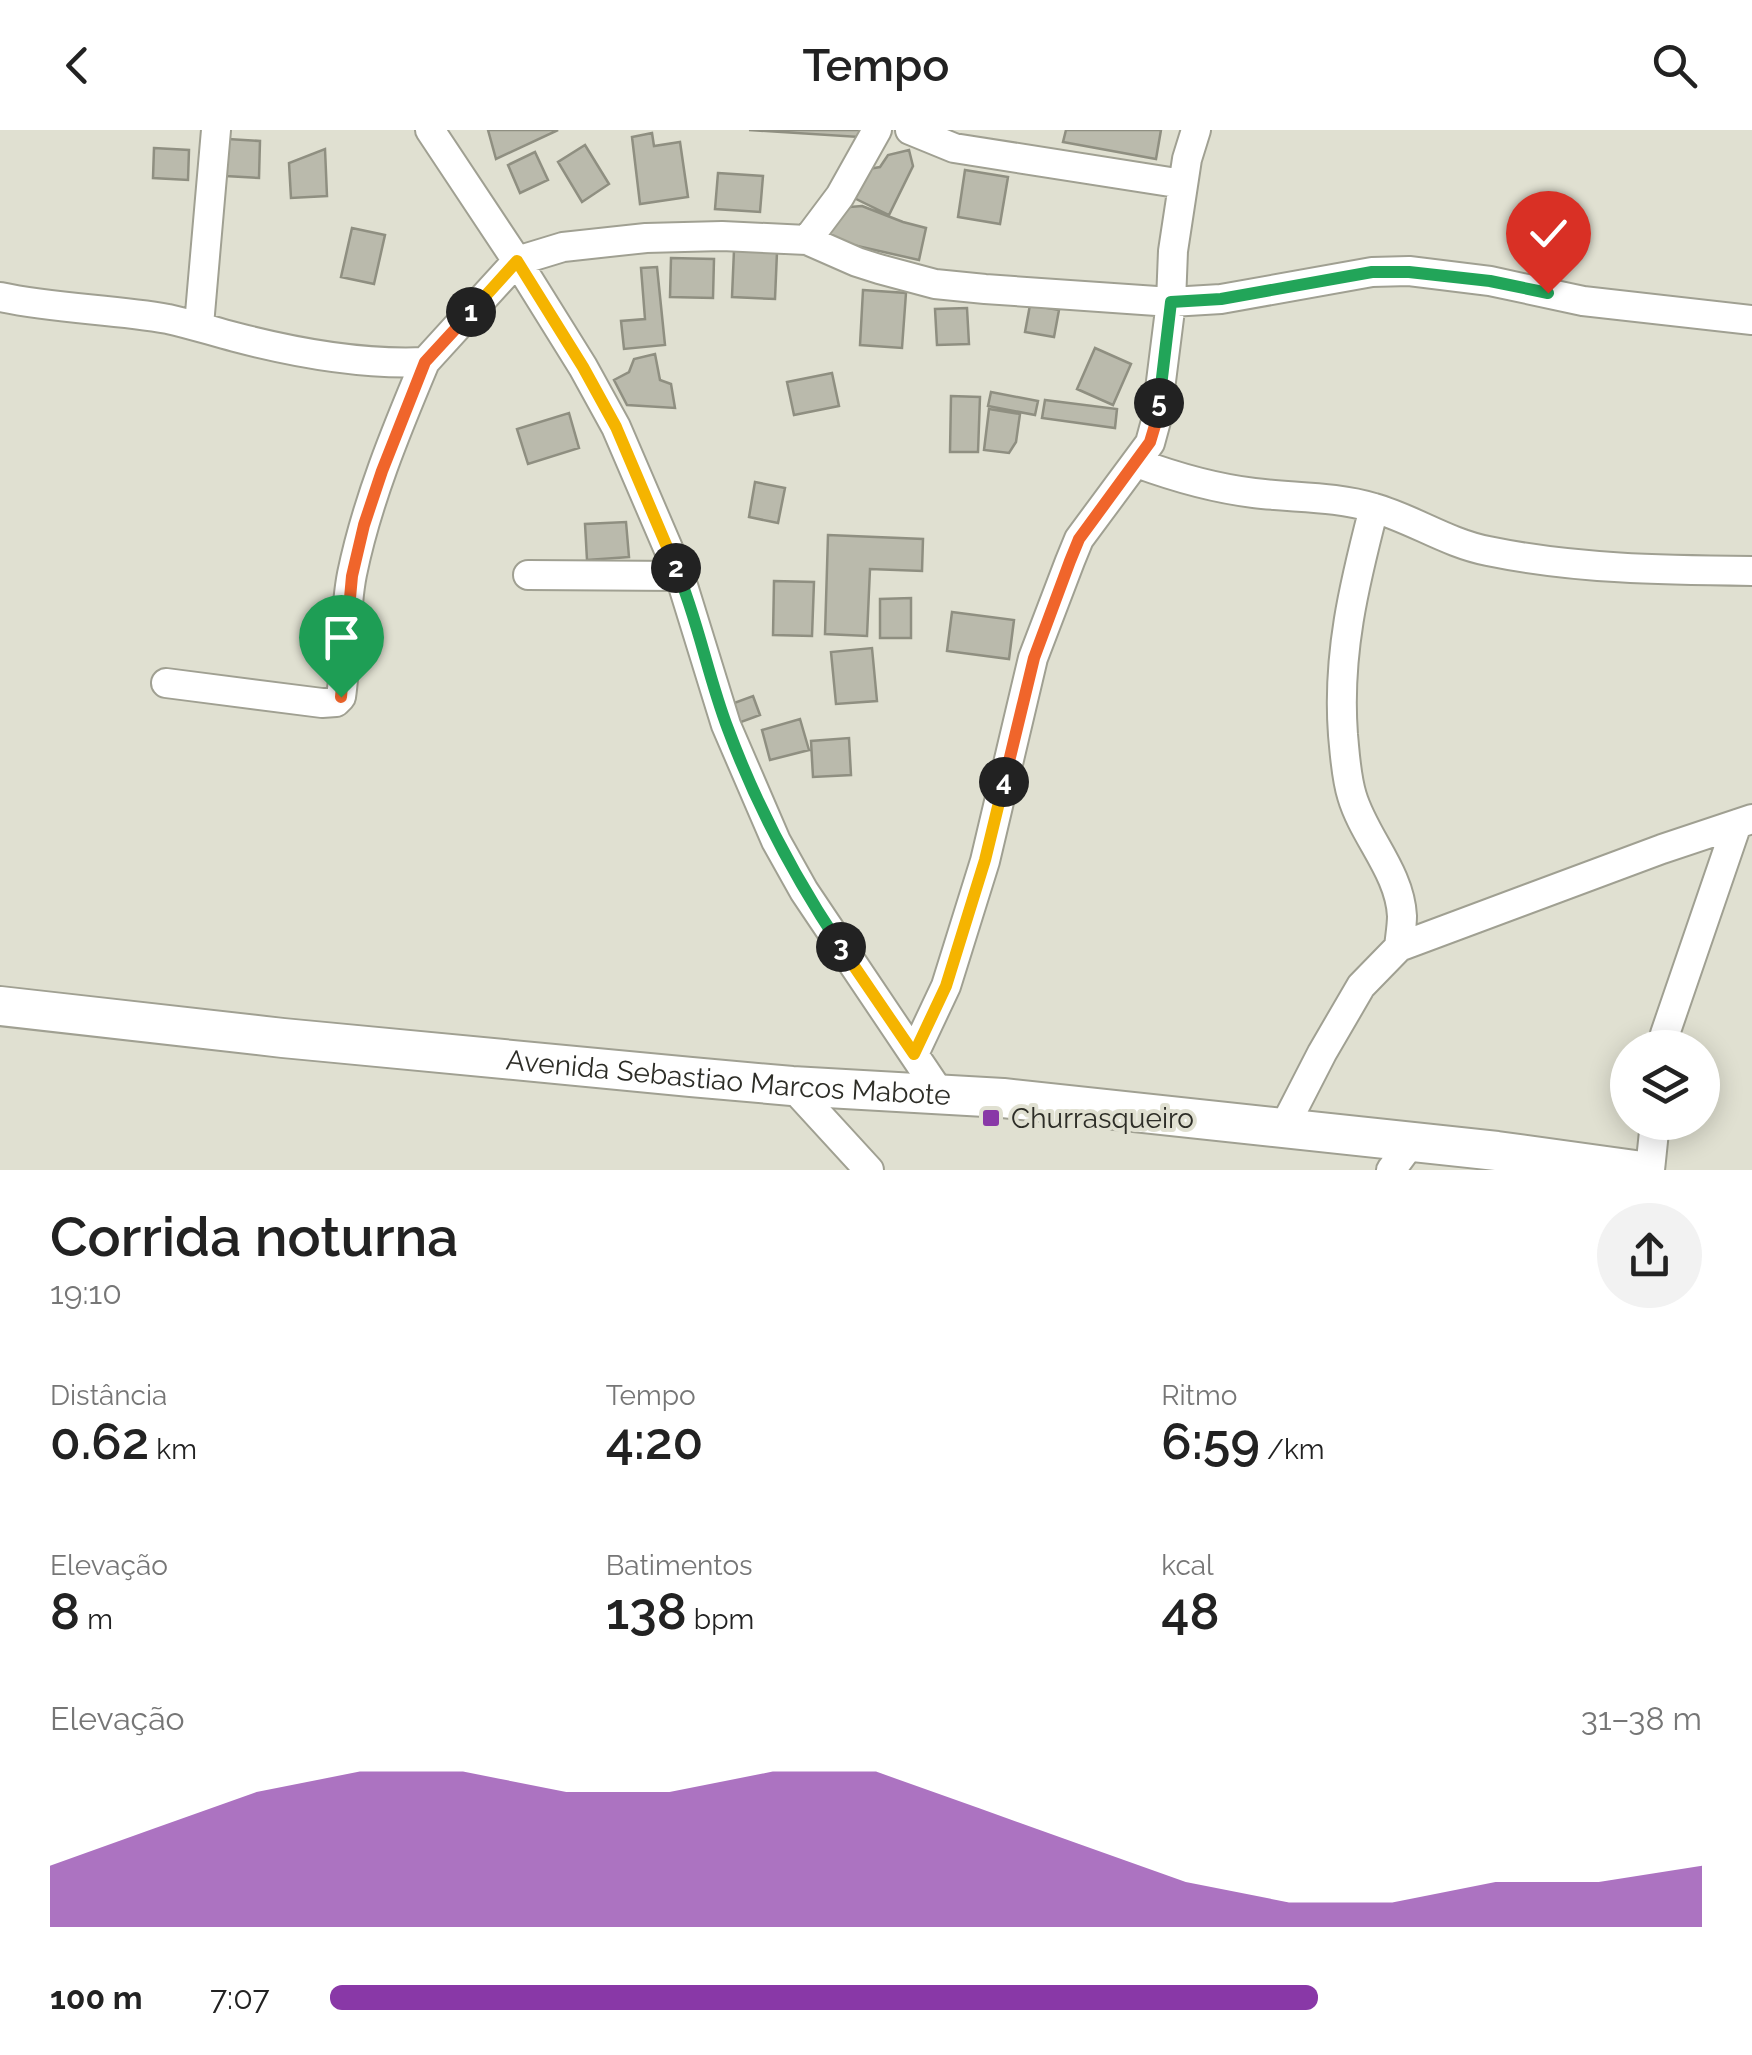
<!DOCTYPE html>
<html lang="pt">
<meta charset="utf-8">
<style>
:root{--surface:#fff;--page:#f2f2f2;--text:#222;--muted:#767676;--accent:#8938a7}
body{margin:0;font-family:Raleway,sans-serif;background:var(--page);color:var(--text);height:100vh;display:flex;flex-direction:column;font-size:38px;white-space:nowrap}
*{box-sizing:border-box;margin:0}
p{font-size:32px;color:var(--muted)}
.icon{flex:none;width:55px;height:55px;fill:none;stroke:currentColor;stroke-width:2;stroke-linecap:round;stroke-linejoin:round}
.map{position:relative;height:1040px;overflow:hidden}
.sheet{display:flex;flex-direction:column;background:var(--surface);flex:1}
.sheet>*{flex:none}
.buttons{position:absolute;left:1610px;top:900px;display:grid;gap:20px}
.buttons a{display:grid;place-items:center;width:110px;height:110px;border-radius:50%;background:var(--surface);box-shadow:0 5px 25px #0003;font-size:50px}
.pin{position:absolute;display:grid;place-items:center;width:85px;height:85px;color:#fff;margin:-102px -42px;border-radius:50% 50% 50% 0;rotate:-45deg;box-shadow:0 0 10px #0007}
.pin .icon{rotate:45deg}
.km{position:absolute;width:50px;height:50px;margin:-25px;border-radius:50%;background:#222;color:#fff;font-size:28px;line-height:50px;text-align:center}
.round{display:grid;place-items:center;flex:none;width:105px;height:105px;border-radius:52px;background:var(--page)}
.headline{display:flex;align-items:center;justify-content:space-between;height:170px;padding:0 50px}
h1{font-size:55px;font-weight:600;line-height:75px}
.figures{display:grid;grid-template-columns:repeat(3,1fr);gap:15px;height:170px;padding:10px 50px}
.figures div{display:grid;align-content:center}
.figures b{font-size:50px;font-weight:600}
.figures small{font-size:28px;font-weight:400}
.figures p{font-size:28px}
.chart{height:280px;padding:20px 50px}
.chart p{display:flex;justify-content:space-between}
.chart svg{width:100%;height:180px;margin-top:10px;fill:var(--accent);opacity:.7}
ul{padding:0 50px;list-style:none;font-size:32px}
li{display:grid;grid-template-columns:160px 120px 1fr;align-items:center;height:75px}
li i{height:25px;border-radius:12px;background:var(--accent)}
header{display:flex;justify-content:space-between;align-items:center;height:130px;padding:0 50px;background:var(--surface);font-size:45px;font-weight:600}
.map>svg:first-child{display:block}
.building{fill:#babaac;stroke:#8f8f81;stroke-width:2.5}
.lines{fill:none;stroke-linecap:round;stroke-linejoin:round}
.minor-casing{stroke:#a0a092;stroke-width:32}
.secondary-casing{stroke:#a0a092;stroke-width:42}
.minor{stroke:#fff;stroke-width:28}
.secondary{stroke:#fff;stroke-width:38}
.split-1-casing{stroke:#fff;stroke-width:20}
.split-2-casing{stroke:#fff;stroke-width:20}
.split-3-casing{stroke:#fff;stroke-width:20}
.split-4-casing{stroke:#fff;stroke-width:20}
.split-5-casing{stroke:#fff;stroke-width:20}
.split-6-casing{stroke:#fff;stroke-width:20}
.split-1{stroke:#f0652b;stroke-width:12}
.split-2{stroke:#f5b400;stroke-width:12}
.split-3{stroke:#22a559;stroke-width:12}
.split-4{stroke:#f5b400;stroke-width:12}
.split-5{stroke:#f0652b;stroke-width:12}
.split-6{stroke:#22a559;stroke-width:12}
.poi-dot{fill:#8938a7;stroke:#e0e0d1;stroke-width:4}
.labels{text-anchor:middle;stroke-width:8;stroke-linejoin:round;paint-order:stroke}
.street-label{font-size:28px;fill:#2d2d27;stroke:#e0e0d1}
.poi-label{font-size:28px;fill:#2d2d27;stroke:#e0e0d1;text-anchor:start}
</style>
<header><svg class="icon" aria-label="back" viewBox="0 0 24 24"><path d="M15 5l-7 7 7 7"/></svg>Tempo<svg class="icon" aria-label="search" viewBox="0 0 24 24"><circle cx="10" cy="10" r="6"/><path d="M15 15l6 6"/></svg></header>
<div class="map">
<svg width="1752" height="1040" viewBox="0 0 1752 1040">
<rect width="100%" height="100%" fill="#e0e0d1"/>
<path class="building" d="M488,0H558L496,29Z
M749,0H863L859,7Z
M1066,0H1161L1156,29L1063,12Z
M652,3L654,16L680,12L688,67L640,74L632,7Z
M228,9L260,11L259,48L226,46Z
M585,15L609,54L582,72L558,32Z
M154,18L189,20L188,50L153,48Z
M325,19L327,66L291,68L289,33Z
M909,20L913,36L889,85L850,66L862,40L880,37L888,25Z
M535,22L548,50L520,63L508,35Z
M965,40L1008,47L1000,94L958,87Z
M718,43L763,46L760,82L715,79Z
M862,76L903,92L926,98L919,130L831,110L821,104L837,78Z
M352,98L385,105L374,154L341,147Z
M734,120L777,122L775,169L732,167Z
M671,128L714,129L713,168L670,167Z
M657,137L665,215L624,219L621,191L645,189L641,138Z
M863,160L906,163L902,218L860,215Z
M1030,175L1059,180L1054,207L1025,202Z
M967,178L969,214L937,215L935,179Z
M1095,218L1131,234L1113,275L1077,259Z
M655,224L660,250L671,254L675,278L627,275L614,250L629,242L634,229Z
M832,243L839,276L794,285L787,252Z
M991,262L1038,271L1035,285L988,276Z
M951,266L980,267L978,322H950Z
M1045,270L1117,279L1115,298L1042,288Z
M989,279L1020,284L1016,312L1009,323L984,320Z
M569,283L579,318L528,334L517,299Z
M755,352L785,358L778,393L749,387Z
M626,392L629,427L587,430L585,394Z
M828,405L923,409L922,441L870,439L867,506L825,504Z
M774,451L814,452L812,506L773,505Z
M911,468V508H880V469Z
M952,482L1014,490L1009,529L947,521Z
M872,518L877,571L836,574L831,522Z
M753,566L760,585L733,595L726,576Z
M800,589L809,620L770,630L762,600Z
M849,608L851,645L813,647L811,611Z"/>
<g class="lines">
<g class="minor-casing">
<path id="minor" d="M430,0L517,131L583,237L616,297L680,446L726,595L776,711L804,761L941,965
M910,0L954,18L1183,54
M807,110L840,66L877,0
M0,167C55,179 112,179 168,189C191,194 212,201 235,207C296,223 362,235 425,232L517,131L563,117L646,108L722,106L807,110L857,132L879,139L935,154L985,159L1171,172L1221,169L1372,142L1409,141L1490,151L1583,171L1752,190
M199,195L216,0
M1137,333C1175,347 1213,358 1254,363C1294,368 1335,366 1374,378C1413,389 1447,413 1488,421C1575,439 1663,440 1752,441
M1374,378C1354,455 1337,525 1343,605C1345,625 1346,647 1352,666C1364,707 1400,742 1402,786C1402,796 1400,807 1399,817
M528,445L680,446
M166,553L322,573L336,572L341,567C347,526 344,484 352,444C367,371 396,301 425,232
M1664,918L1665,904L1737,694
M914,924L946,856L985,731L1033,528L1070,431L1079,409L1150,313L1156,291L1171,172L1173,121L1187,29L1196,0
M792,956L869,1040
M1283,999L1322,923L1361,856L1399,817L1662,719L1752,689
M1391,1040L1411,1013
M1650,1040L1655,992"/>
</g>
<g class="secondary-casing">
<g id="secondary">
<path id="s1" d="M0,876L283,908L691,947L792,956L1003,968L1497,1021L1635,1040"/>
</g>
</g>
<use href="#minor" class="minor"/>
<use href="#secondary" class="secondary"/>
</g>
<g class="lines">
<g class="split-1-casing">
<path id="split-1" d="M341,567L352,446L364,395L382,341L425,232L471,182"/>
</g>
<g class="split-2-casing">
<path id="split-2" d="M471,182L517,131L583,237L616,297L676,438"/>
</g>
<g class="split-3-casing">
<path id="split-3" d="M676,438C698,490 708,547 728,599C757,677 795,748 841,817"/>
</g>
<g class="split-4-casing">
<path id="split-4" d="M841,817L914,924L946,856L985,730L1004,652"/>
</g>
<g class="split-5-casing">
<path id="split-5" d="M1004,652L1034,528L1070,431L1079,409L1150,312L1156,292L1159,273"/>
</g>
<g class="split-6-casing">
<path id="split-6" d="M1159,273L1171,172L1221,169L1372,142H1409L1490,151L1548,163"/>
</g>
<use href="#split-1" class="split-1"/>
<use href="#split-2" class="split-2"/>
<use href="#split-3" class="split-3"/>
<use href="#split-4" class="split-4"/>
<use href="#split-5" class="split-5"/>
<use href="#split-6" class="split-6"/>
</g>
<rect class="poi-dot" x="981" y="978" width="20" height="20" rx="5"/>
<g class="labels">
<g class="street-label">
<text dy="10" stroke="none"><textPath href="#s1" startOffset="732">Avenida Sebastiao Marcos Mabote</textPath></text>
</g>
<g class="poi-label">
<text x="1011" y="998">Churrasqueiro</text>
</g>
</g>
</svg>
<div class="buttons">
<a><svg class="icon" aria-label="layers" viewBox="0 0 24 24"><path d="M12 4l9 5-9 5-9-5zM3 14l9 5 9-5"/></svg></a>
</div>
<div class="pin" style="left:341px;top:567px;background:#1e9e55"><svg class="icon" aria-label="arrive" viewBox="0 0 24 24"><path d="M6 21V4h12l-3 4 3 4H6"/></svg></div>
<div class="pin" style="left:1548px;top:163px;background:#d93025"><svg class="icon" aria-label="check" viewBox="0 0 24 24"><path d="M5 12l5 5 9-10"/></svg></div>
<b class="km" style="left:471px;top:182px">1</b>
<b class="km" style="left:676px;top:438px">2</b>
<b class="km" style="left:841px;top:817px">3</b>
<b class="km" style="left:1004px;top:652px">4</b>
<b class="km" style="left:1159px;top:273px">5</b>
</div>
<section class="sheet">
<div class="headline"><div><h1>Corrida noturna</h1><p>19:10</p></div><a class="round"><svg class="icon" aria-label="share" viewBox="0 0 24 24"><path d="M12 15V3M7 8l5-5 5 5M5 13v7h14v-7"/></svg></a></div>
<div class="figures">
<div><p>Distância</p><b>0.62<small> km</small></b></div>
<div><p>Tempo</p><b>4:20</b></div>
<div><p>Ritmo</p><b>6:59<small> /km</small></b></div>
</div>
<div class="figures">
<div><p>Elevação</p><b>8<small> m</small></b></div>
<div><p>Batimentos</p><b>138<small> bpm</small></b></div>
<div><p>kcal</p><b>48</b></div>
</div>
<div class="chart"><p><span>Elevação</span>31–38 m</p>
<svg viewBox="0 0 160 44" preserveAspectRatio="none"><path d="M0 44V29L10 20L20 11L30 6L40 6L50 11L60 11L70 6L80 6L90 15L100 24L110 33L120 38L130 38L140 33L150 33L160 29V44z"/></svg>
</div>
<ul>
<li><b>100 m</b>7:07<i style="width:72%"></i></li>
</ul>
</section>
